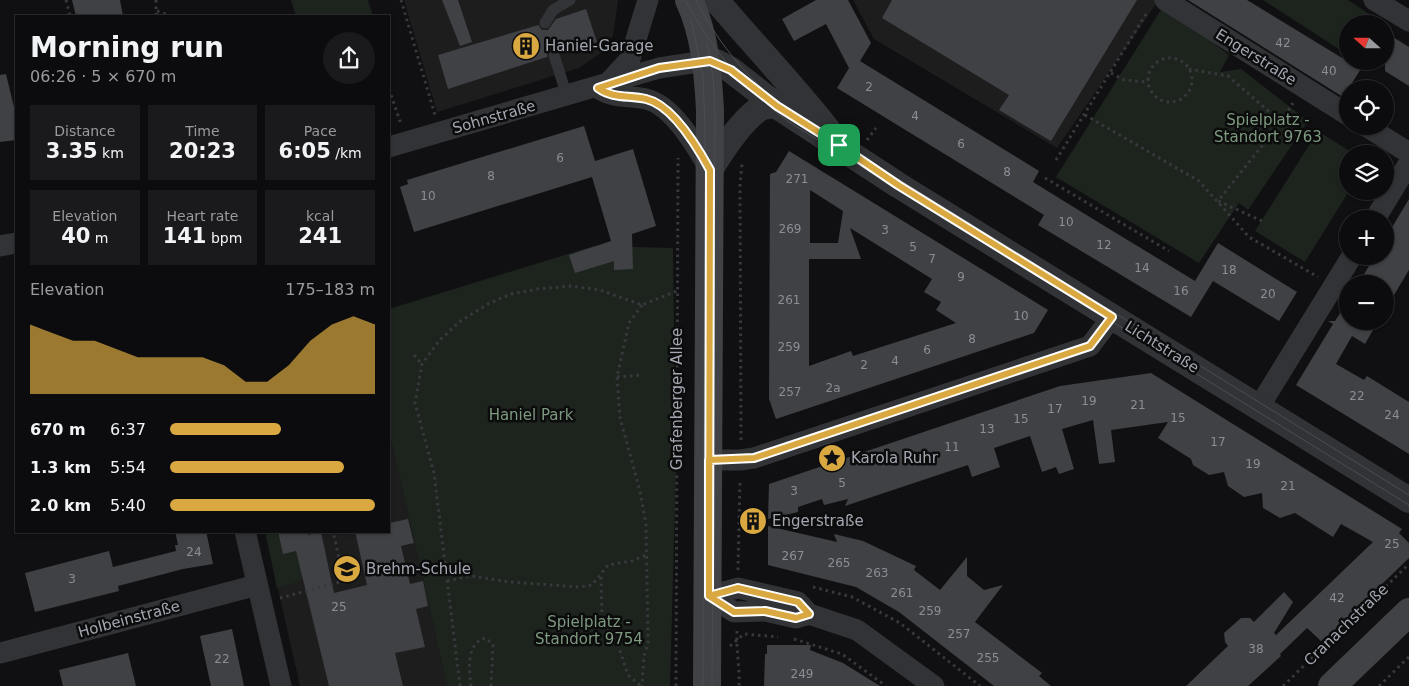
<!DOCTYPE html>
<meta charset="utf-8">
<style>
:root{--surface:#0c0c0e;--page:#1a1a1c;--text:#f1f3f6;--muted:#9a9b9e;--line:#2c2c2e;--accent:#d9a841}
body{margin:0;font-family:"DejaVu Sans",sans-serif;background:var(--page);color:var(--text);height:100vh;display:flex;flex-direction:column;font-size:19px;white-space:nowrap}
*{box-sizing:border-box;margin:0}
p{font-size:16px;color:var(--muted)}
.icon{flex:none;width:28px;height:28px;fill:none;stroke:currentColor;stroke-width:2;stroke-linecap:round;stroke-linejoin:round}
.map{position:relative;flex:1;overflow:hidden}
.side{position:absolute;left:15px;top:15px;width:375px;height:518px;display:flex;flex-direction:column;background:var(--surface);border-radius:0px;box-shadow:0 1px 4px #0004,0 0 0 1px var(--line)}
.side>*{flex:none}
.needle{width:32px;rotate:291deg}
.controls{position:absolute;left:1339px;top:15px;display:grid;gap:10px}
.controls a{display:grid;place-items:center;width:55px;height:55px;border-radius:50%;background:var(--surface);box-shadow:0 1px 4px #0004,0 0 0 1px var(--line);font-size:25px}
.pin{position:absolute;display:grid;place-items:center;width:42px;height:42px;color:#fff;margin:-21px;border-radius:10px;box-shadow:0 2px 8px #0006}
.round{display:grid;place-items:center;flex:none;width:52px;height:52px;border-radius:26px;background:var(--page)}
.summary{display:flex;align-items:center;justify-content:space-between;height:85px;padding:0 15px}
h1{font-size:28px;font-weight:700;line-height:38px}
.figures{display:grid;grid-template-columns:repeat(3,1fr);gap:8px;height:85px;padding:5px 15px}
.figures div{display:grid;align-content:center;border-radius:0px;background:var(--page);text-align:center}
.figures b{font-size:21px;font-weight:700}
.figures small{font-size:14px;font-weight:400}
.figures p{font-size:14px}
.chart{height:140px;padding:10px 15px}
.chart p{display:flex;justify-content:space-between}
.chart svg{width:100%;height:90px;margin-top:5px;fill:var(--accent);opacity:.7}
ul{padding:0 15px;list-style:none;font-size:16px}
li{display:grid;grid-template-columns:80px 60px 1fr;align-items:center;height:38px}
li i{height:12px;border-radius:6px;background:var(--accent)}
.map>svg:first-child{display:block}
.built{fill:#1d1d1e}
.green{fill:#1d241e}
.building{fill:#404145;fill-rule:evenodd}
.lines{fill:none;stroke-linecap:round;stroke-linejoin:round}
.path{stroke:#38393d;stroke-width:3;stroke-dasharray:2.5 4;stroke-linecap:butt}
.service{stroke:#323336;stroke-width:11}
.minor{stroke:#323336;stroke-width:21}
.tertiary{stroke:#323336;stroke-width:26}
.secondary{stroke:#404246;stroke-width:28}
.tram{stroke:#4b4d51;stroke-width:1}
.route-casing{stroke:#fff;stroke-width:10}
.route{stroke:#d9a841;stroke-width:6}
.labels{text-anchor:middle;stroke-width:5;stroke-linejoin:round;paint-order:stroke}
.number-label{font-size:12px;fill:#8a8e96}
.poi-label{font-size:15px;fill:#a3a7b1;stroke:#0c0c0d;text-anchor:start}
.street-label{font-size:15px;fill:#a3a7b1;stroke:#0c0c0d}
.park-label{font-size:15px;fill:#7d997f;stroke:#0c0c0d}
</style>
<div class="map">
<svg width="1409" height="686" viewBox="0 0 1409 686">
<rect width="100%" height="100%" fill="#101012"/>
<path class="built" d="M404,0H618V1L613,36L601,53L579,68L437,112Z
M853,0H1156L1158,1L1057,148L874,39Z
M389,430L447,686H300L265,531H389Z"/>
<path class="green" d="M291,0H368L373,16H296Z
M1263,0H1348L1369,14L1363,24H1348L1347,48L1345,53Z
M1164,5L1229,55L1220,72L1241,69L1308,121L1248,210L1239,203L1199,263L1056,177Z
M1318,131L1354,154H1348L1349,191L1305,262L1255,231Z
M594,246L673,248L676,471L670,686H447L389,430V309Z
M265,531H278C291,545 306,561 301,581L277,588Z"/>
<path class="building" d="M72,0H120L123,16H76Z
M442,0H458L472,42L460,46Z
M816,0H848L871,43L860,61L1039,171L1033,182L1093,219L1195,281L1218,243L1297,292L1279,321L1213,281L1191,317L1038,225L1044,215L837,88L849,68L826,24L794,41L782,19Z
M892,0H1137L1051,141L999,110L1009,95L882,18Z
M1188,0H1247L1347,61H1366L1343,97Z
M586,9L597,42L561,53L559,49L552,48L548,50L547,57L448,89L438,55L538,25L542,30H548L556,19Z
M1385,32L1409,47V86L1385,71Z
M6,74L14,107H16V140L0,142V75Z
M584,126L595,161L633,149L656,226L632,234L633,269L614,270V261L575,273L569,255L611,241L592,177L414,232L400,187L408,184L407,180Z
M789,151L1048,310L1034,333L776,419L769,399L770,174L776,172ZM810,190L843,211L838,243H810ZM850,228L932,279L924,292L941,302L936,310L956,323L853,356L851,351L809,366V259H861Z
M1409,199V270L1385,310V284H1358L1375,256H1385V239Z
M1348,301V321H1378L1365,344L1352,336L1336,364L1364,380L1367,376L1409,402V454L1296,385L1333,324L1328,321H1335Z
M1151,373L1402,529L1399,533L1409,543V558L1322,642L1307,628L1280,654L1281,656L1248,686H1186L1228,646L1225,642L1224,633L1241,618H1250L1254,622L1284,592L1293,602L1274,633L1276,635L1373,542L1341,524L1333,537L1295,513L1280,518L1263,508L1262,493L1244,497L1228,486L1224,472L1209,475L1193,465L1191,459L1158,438L1168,422L1111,430L1115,462L1099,464L1093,420L1062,429L1074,469L1059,474L1056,467L1042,472L1030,436L994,448L1000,467L972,477L968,465L845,506L848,499L824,505L822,499L798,507V512L768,519L769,484L1060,386Z
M408,519L414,543L401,546L410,584L423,581L428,606L416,609L425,647L395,653L403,686H329L296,551L283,554L278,531H307L308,535L321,532L334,593L367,585L355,531H389V523Z
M768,526L837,542L834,534L863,541L916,566L914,570L940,590L967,557V576L984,590L1003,585L975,622L1042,673L1039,676L1051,686H994L899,612L856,587L768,565Z
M175,531H206L213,564L183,569L118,586L119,591L35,612L25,573L109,551L113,567L176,551L175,545H178Z
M232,629L244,686H211L200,636Z
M767,645H811L810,650L843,663L880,686H764L765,654H767Z
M128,653L136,686H63L59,670Z"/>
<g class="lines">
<path class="path" d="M66,0L70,16
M156,0V16
M401,0L435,115
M157,11L172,16
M1148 80a22 22 0 1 1 44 0a22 22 0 1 1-44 0Z
M1189,69L1228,76L1281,122L1293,103
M1111,73L1124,80L1148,82
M389,89L401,124
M1085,115L1199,181L1249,237L1318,277
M867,140L876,128
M1056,160L1148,11
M1045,178L1169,251
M1262,221L1218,201L1281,122L1313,140
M642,305L629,323L617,377L620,418L640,491L646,524L648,643L644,656L642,686
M414,355L422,364
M617,377L643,375
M741,440L740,184L742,164
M738,570L740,479
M601,577L602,617L619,648L628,675L641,686
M447,581L471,576L510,582L579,587L592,585L608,565L632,561L646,555
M813,587L852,597L900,623L980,686
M280,598L344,581L333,531
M737,631C736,650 740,668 739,686
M794,639L842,654L886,686
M730,646L744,634L778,637
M460,686L434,473L415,403L422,364L439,341L459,322L488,304L511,294L538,289L571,286L600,290L642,305L677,291
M471,686C469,669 466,642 486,638L493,645L491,686
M676,686L678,158
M1283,686L1409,564
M1379,686L1409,657"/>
<path class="service" d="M545,23L553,10L570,0
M554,55L567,96"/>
<path class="minor" d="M1165,0L1348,115
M1374,0L1409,21
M608,83L630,59L648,0
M598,88C613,99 629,95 646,99C673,105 697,148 710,170
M1366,126L1409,153
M389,147L659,68L705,61
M1375,219L1409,163
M0,246L16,243
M1259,407L1352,256
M709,460H740L754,458L1090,346L1112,317
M245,531L281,686
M709,596L738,588L798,602L809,614L857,630L934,686
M709,596L734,612L765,611L796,618L809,614
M0,653L257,585"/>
<path class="tertiary" d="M716,0C753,44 793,85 828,130
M705,61L716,62L731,70L777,106L898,185L1409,500
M710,170C721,152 743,118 761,108C766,105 771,106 777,106"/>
<path class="secondary" d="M689,0C705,34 708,73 710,110L707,686
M1332,686L1409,612"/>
<path class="tram" d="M685,0C712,49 744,89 789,122L1409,505
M696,0C720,47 752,84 795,115L1409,495
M691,19L703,76L705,129L703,686
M707,42L713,76L715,115L712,686"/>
</g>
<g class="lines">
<g class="route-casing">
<path id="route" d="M839,145L777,106L731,70L710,61L659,68L598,88C613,99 629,95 646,99C673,105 698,148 710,170L709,596L738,588L798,602L809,614L796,618L765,611L734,612L709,596V460L754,458L1090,346L1112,317L898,185L839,145"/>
</g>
<use href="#route" class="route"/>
</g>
<defs>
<g id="building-disc" transform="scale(1.4375)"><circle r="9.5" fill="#d9a841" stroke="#0c0c0d"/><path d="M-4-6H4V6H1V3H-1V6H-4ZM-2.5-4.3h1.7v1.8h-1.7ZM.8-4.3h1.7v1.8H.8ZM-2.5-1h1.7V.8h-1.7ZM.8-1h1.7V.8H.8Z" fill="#111"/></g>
<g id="sight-disc" transform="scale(1.4375)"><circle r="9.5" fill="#d9a841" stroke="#0c0c0d"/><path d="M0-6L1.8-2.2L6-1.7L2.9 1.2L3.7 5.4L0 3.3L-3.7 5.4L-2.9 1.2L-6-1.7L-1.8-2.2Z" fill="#111"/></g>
<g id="school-disc" transform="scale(1.4375)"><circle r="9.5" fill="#d9a841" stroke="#0c0c0d"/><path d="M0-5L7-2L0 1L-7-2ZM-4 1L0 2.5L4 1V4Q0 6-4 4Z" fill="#111"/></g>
</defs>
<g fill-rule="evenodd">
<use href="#building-disc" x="526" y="46"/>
<use href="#sight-disc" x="832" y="458"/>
<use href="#building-disc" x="753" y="521"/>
<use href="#school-disc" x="347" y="569"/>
</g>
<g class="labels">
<g class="number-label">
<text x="1283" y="47">42</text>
<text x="1329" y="75">40</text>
<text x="869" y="91">2</text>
<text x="915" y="120">4</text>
<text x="961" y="148">6</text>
<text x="560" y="162">6</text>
<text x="1007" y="176">8</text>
<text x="491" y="180">8</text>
<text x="797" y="183">271</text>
<text x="428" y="200">10</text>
<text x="1066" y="226">10</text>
<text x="790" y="233">269</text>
<text x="885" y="234">3</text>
<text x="1104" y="249">12</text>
<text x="913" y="251">5</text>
<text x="932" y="263">7</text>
<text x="1142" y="272">14</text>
<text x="1229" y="274">18</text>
<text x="961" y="281">9</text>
<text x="1181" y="295">16</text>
<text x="1268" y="298">20</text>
<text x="789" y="304">261</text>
<text x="1021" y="320">10</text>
<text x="972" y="343">8</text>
<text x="789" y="351">259</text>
<text x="927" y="354">6</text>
<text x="895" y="365">4</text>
<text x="864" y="369">2</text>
<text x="833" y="392">2a</text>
<text x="790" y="396">257</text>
<text x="1357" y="400">22</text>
<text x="1089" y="405">19</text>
<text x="1138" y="409">21</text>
<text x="1055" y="413">17</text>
<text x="1392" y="419">24</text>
<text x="1178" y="422">15</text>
<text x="1021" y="423">15</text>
<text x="987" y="433">13</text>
<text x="1218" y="446">17</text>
<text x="952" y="451">11</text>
<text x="1253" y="468">19</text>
<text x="842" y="487">5</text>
<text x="1288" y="490">21</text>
<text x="794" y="495">3</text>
<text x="1392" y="548">25</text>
<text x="194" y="556">24</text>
<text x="793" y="560">267</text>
<text x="839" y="567">265</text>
<text x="877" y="577">263</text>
<text x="72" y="583">3</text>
<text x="902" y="597">261</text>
<text x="1337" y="602">42</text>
<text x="339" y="611">25</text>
<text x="930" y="615">259</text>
<text x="959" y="638">257</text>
<text x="1256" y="653">38</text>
<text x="988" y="662">255</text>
<text x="222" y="663">22</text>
<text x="802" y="678">249</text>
</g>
<g class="poi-label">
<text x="545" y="51">Haniel-Garage</text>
<text x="851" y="463">Karola Ruhr</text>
<text x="772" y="526">Engerstraße</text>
<text x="366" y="574">Brehm-Schule</text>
</g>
<g class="street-label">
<text transform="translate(1256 57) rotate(32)" y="5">Engerstraße</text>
<text transform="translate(494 117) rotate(-16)" y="5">Sohnstraße</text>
<text transform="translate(1162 347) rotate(32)" y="5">Lichtstraße</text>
<text transform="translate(677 399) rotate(-90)" y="5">Grafenberger Allee</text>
<text transform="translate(129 619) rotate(-15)" y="5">Holbeinstraße</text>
<text transform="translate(1346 625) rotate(-44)" y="5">Cranachstraße</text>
</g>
<g class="park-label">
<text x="1268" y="125">Spielplatz -<tspan x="1268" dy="17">Standort 9763</tspan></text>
<text x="531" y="420">Haniel Park</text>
<text x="589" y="627">Spielplatz -<tspan x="589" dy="17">Standort 9754</tspan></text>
</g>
</g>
</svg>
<div class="controls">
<a><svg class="needle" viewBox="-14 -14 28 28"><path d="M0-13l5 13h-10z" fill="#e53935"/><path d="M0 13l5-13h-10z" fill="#9a9b9e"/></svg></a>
<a><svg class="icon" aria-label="locate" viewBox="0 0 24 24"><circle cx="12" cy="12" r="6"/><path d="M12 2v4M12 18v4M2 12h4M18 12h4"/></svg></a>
<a><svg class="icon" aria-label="layers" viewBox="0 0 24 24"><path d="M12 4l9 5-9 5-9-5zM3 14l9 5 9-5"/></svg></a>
<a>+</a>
<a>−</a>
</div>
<div class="pin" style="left:839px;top:145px;background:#1e9e55"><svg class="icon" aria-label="arrive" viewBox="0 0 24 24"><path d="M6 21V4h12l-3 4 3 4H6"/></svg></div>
<section class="side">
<div class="summary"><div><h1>Morning run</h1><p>06:26 · 5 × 670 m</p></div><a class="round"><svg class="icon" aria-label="share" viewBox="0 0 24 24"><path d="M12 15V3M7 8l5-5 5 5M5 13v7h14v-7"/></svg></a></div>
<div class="figures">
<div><p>Distance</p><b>3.35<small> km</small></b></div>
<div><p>Time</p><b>20:23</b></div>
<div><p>Pace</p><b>6:05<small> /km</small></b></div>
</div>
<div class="figures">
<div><p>Elevation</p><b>40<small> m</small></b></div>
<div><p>Heart rate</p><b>141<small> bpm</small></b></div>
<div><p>kcal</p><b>241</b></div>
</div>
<div class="chart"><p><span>Elevation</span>175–183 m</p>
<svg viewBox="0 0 160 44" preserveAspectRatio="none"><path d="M0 44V10L10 14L20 18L30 18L40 22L50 26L60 26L70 26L80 26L90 30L100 38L110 38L120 30L130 18L140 10L150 6L160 10V44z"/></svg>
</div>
<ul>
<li><b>670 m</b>6:37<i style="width:54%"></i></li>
<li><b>1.3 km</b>5:54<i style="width:85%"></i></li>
<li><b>2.0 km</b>5:40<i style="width:100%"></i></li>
</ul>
</section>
</div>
